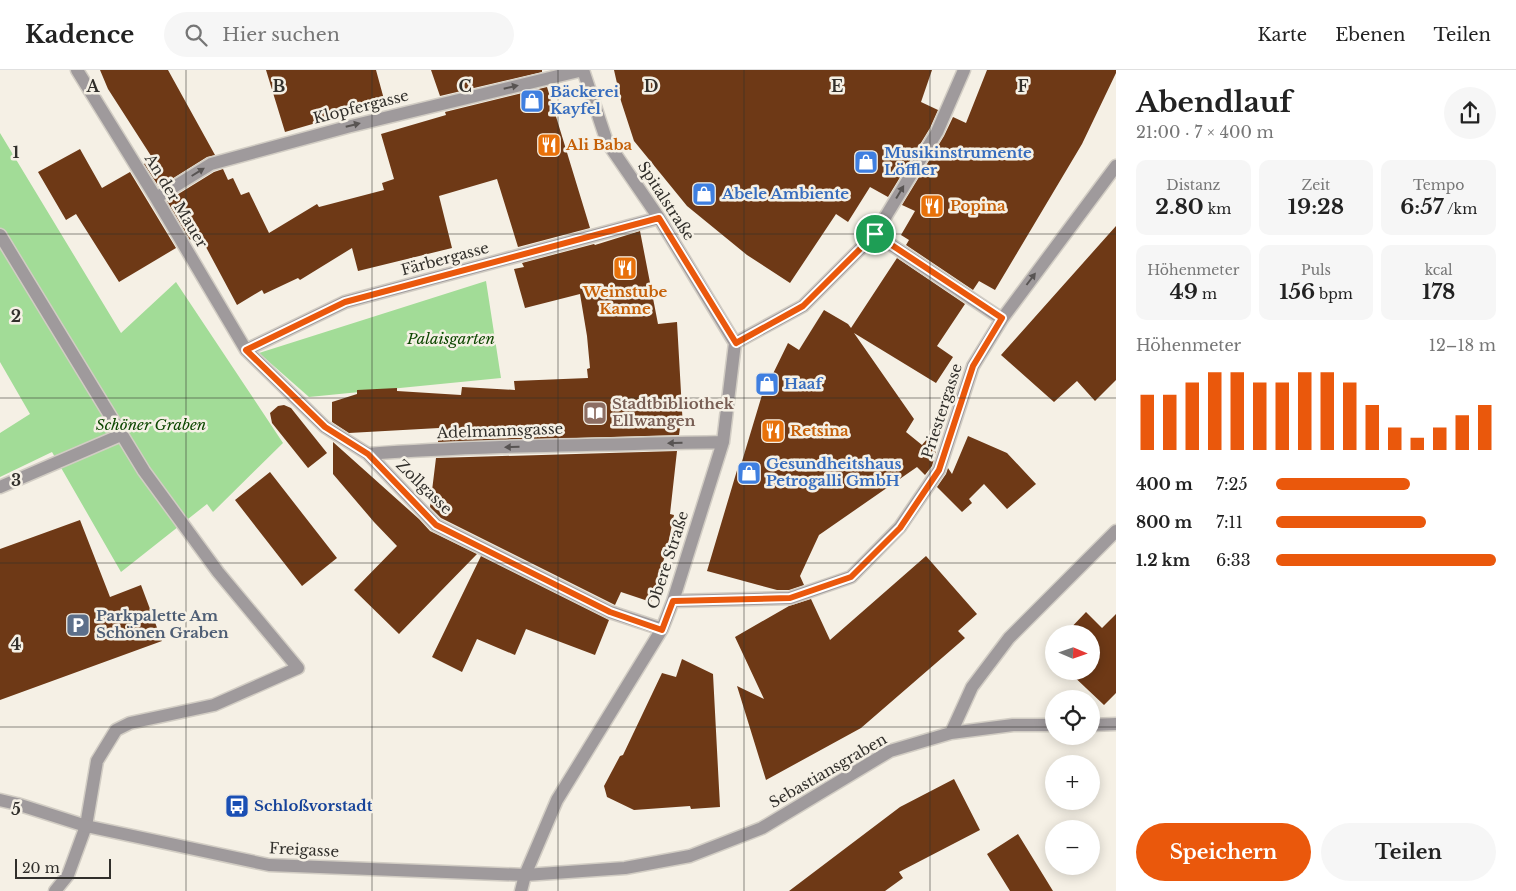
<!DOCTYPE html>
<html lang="de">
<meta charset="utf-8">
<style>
:root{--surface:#fff;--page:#f6f6f6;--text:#222;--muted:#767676;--line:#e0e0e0;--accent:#ea580c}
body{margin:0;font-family:"Libre Baskerville",serif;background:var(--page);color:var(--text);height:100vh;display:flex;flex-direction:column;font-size:19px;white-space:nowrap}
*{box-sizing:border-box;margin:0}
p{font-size:16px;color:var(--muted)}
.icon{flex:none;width:28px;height:28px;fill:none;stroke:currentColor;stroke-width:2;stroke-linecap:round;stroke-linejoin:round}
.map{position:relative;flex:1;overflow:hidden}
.side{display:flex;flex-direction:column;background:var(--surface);width:400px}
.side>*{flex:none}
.needle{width:32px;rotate:92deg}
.controls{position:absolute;left:1045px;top:555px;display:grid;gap:10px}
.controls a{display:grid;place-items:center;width:55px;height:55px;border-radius:50%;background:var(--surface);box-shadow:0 2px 12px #0003;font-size:25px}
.scale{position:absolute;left:15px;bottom:12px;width:96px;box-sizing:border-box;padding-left:5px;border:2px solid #312f2b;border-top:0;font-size:14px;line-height:18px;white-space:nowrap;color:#312f2b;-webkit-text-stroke:4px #f5f0e5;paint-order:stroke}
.pin{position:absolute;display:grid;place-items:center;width:42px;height:42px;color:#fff;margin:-21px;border:2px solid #fff;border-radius:50%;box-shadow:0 1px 5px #0007}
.round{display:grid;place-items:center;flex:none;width:52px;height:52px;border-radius:26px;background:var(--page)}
.overview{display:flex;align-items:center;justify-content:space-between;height:85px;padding:0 20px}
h1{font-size:28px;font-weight:700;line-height:38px}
.figures{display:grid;grid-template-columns:repeat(3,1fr);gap:8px;height:85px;padding:5px 20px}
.figures div{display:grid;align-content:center;border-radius:10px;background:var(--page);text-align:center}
.figures b{font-size:21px;font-weight:700}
.figures small{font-size:14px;font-weight:400}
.figures p{font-size:14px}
.chart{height:140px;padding:10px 20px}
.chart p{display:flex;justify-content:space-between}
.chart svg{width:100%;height:90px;margin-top:5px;stroke:var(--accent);stroke-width:6}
.action{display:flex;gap:10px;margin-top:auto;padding:10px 20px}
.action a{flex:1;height:58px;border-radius:30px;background:var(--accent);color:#fff;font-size:20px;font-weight:700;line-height:58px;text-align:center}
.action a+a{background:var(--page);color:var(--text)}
ul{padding:0 20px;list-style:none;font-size:16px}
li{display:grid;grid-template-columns:80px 60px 1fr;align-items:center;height:38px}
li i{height:12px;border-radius:6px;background:var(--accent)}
header{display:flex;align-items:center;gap:30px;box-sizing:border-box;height:70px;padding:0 25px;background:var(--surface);border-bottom:1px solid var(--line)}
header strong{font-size:24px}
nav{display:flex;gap:28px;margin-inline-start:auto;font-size:18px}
.search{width:350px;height:45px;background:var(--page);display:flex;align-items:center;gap:12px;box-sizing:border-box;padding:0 18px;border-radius:28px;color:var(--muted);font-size:19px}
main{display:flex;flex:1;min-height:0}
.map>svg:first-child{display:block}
.green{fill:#a2dc97}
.building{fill:#6e3916}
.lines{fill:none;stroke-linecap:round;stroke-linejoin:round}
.minor-casing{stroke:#d2cdc4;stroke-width:15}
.tertiary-casing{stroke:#d2cdc4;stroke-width:15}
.minor{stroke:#9f9a9c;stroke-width:12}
.tertiary{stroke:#9f9a9c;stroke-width:12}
.oneway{fill:#585453}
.route-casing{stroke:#fff;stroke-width:10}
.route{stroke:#ea580c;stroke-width:6}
.grid{fill:none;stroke:#312f2b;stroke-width:1;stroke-opacity:0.55}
.labels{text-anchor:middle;stroke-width:5;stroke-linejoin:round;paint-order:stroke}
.shop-label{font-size:15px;font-weight:bold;fill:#366cbe;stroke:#f5f0e5;text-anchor:start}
.street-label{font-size:15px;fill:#312f2b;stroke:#f5f0e5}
.food-label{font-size:15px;font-weight:bold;fill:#c56008;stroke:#f5f0e5;text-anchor:start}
.park-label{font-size:15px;font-style:italic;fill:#0d4701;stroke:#f5f0e5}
.education-label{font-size:15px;font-weight:bold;fill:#785e54;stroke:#f5f0e5;text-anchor:start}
.service-label{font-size:15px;font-weight:bold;fill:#4e5e75;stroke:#f5f0e5;text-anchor:start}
.transit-label{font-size:15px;font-weight:bold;fill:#164399;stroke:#f5f0e5;text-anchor:start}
.grid-label{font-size:16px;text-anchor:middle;font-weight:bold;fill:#312f2b;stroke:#f5f0e5;stroke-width:5;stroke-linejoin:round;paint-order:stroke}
</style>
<header>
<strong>Kadence</strong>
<div class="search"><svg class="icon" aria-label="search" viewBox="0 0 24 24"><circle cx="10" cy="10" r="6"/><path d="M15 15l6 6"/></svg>Hier suchen</div>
<nav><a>Karte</a><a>Ebenen</a><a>Teilen</a></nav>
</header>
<main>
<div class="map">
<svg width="1116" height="821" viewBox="0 0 1116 821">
<rect width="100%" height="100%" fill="#f5f0e5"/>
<path class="green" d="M0,63L121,263L176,212L283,373L213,442L207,434L121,502L52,382L0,407V363L30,344L0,292Z
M486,211L501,308L309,327L259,283Z"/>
<path class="building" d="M100,0H168L215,85L207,87L159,117L144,94L153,89L108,19Z
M266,0H376L385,33L285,62Z
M431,0H542V2L440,26Z
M614,0H932L921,32L938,40L930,58L888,127L870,117L848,152L836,144L790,213L747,185L687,136L634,71L621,31Z
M987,0H1116V3L1082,74L995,220L979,211L973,220L906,175L909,170L901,165L915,141L902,135L944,66L953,47L966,53Z
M547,17L590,158L518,177L497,109L439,126L452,178L358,201L352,178L300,210L298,208L264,224L262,220L237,235L199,164L190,170L167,131L214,102L223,99L228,110L233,108L241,125L249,122L269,163L317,134L319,137L384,120L382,113L394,109L381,64L446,45L445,42Z
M80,79L102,118L130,102L176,178L119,212L76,144L66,150L38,102Z
M1116,156V310L1095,331L1077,311L1054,332L1001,285Z
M640,161L658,254L677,252L683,358H680L679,365L438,372L439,358L349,363L332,352V332L357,324V320L397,318V321L461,325L462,317L515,320L514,311L588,308L587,299L590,298L587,266L580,224L525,238L514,199L524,197L522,193L594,174L595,175Z
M897,188L965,234L937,276L953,287L936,313L854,263L914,349L906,362L922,375L927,369L936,382L932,396L925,405L917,397L819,465L800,506L804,515L789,520H777L707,501L738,397L740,398L765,315L767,316L788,273L799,280L824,240L848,254L851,258Z
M284,335L291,338L327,383L308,398L272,353L270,343L278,336Z
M968,366L1007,383L1036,414L1007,439L984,414L969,429L972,433L962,442L937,417L946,404L948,398L952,404Z
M333,372L419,449L430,461L477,484L399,564L354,520L397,476L374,452L333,404Z
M677,381L670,444L674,445L667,479L651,532L621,522L615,535L441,448L430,437L436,388Z
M270,402L337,488L302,516L235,430Z
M80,450L110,527L141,515L162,571L0,630V479Z
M481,486L609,550L595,585L526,559L515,585L477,569L462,602L432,587Z
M926,486L977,544L958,561L965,568L861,658L766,710L737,616L764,629L735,567L789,536L811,529L830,570Z
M1086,542L1102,558L1116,544V623L1104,635L1068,601H1091V564H1065Z
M682,589L713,604L720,737L691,739L690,736L634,740L607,727L604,716L620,686L623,685L662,603L676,607Z
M954,709L980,760L899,802L903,808L885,821H789L900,737Z
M1018,764L1053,821H1010L987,784Z"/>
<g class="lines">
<g class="minor-casing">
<path id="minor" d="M77,0L156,128L246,280L325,357L368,384L436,455L610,542L662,559
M583,0L607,72L659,148L735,273
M156,128L211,94L347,57L583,0
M875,164L1002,249
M0,165L144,401L218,502L298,598L214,635L130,653L116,660L97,691L86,756L68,805L55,821
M735,273L803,236L875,164L937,62L964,0
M246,280L345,232L659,148
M368,384C486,375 605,375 723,372
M0,417L121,365
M673,531L790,528L851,507L900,457L939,400L973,296L1002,249L1116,96
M521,821L525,805L557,730L662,559L673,531L723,372L735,273"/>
</g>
<g class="tertiary-casing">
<path id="tertiary" d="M1091,655L1116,654
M951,663L972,617L1009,568L1116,461
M0,730L17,734L86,756L269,795L525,805L625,798L690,786L762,758L890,681L951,663L1013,655H1054"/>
</g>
<use href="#minor" class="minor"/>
<use href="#tertiary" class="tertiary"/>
</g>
<defs><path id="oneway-solid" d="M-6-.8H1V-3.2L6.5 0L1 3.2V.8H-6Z" transform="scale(1.25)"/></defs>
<g class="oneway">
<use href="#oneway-solid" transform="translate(511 17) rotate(-13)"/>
<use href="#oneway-solid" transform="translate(353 55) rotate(-14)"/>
<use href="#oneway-solid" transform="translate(198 102) rotate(-32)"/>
<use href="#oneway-solid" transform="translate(900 122) rotate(-59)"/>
<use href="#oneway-solid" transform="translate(1031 209) rotate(-53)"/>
<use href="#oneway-solid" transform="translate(675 373) rotate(179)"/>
<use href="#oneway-solid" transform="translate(512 377) rotate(179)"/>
</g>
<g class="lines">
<g class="route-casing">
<path id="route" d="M659,148L736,273L803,236L875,164L1002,248L973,296L939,400L900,458L851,507L790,528L673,531L662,560L610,542L436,455L368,384L325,357L246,280L345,232Z"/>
</g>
<use href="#route" class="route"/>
</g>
<path class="grid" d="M186,0V821M372,0V821M558,0V821M744,0V821M930,0V821M0,164H1116M0,328H1116M0,493H1116M0,657H1054M1091,657H1116"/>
<defs>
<g id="shop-square" transform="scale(1.25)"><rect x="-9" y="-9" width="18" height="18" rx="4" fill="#3f7fe0" stroke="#f5f0e5"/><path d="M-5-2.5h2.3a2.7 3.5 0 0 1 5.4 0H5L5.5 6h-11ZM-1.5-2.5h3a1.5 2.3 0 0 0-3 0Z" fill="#fff"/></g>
<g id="restaurant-square" transform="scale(1.25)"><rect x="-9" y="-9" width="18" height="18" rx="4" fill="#e8710a" stroke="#f5f0e5"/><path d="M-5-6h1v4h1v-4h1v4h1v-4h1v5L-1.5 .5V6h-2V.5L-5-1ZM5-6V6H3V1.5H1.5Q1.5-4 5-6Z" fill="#fff"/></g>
<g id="library-square" transform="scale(1.25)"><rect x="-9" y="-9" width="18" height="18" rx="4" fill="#8d6e63" stroke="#f5f0e5"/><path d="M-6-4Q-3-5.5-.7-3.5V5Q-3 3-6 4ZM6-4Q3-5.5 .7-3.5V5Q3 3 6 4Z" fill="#fff"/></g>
<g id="parking-square" transform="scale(1.25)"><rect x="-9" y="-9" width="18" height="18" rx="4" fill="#5c6f8a" stroke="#f5f0e5"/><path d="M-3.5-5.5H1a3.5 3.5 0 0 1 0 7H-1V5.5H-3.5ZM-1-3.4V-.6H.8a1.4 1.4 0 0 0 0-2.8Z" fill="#fff"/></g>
<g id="bus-square" transform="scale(1.25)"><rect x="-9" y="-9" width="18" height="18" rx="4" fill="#1a4fb4" stroke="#f5f0e5"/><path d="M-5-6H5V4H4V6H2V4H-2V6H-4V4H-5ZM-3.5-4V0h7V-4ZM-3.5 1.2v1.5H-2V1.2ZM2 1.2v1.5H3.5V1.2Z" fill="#fff"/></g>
</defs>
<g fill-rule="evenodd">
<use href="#shop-square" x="532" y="31"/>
<use href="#restaurant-square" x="549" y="75"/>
<use href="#shop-square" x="866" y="92"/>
<use href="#shop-square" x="704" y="124"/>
<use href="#restaurant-square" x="932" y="136"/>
<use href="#restaurant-square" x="625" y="198"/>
<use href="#shop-square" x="767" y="314"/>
<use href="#library-square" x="595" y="343"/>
<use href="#restaurant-square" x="773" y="361"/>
<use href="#shop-square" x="749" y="403"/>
<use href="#parking-square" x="78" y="555"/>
<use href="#bus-square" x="237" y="736"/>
</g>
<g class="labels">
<g class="shop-label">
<text x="550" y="27">Bäckerei<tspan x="550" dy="17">Kayfel</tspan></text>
<text x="884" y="88">Musikinstrumente<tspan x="884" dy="17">Löffler</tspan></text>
<text x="722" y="129">Abele Ambiente</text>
<text x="784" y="319">Haaf</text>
<text x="766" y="399">Gesundheitshaus<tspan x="766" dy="17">Petrogalli GmbH</tspan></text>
</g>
<g class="street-label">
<text transform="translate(361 37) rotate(-14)" y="5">Klopfergasse</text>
<text transform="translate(176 131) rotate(59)" y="5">An der Mauer</text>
<text transform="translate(666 131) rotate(57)" y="5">Spitalstraße</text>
<text transform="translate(445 189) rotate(-15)" y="5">Färbergasse</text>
<text transform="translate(942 341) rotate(-72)" y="5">Priestergasse</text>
<text transform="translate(500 361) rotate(-2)" y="5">Adelmannsgasse</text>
<text transform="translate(424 417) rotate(44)" y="5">Zollgasse</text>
<text transform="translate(668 490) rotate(-72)" y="5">Obere Straße</text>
<text transform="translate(828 701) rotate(-30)" y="5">Sebastiansgraben</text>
<text transform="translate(304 780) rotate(3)" y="5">Freigasse</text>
</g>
<g class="food-label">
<text x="566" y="80">Ali Baba</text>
<text x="950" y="141">Popina</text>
<text x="625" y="227" text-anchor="middle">Weinstube<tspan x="625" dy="17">Kanne</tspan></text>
<text x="790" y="366">Retsina</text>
</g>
<g class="park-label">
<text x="451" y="274">Palaisgarten</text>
<text x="151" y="360">Schöner Graben</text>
</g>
<g class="education-label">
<text x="612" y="339">Stadtbibliothek<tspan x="612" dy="17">Ellwangen</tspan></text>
</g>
<g class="service-label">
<text x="96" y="551">Parkpalette Am<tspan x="96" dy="17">Schönen Graben</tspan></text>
</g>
<g class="transit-label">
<text x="254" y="741">Schloßvorstadt</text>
</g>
</g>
<g class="grid-label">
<text x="93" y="22">A</text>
<text x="279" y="22">B</text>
<text x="465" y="22">C</text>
<text x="651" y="22">D</text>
<text x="837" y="22">E</text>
<text x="1023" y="22">F</text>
<text x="16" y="88">1</text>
<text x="16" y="252">2</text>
<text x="16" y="416">3</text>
<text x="16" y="580">4</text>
<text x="16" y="745">5</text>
</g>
</svg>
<div class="controls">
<a><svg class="needle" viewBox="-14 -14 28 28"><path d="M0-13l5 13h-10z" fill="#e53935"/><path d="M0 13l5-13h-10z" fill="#767676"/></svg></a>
<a><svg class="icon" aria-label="locate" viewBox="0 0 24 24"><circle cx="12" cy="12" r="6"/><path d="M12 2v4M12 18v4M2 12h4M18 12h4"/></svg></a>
<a>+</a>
<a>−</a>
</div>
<div class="scale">20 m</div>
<div class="pin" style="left:875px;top:164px;background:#1e9e55"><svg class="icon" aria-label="arrive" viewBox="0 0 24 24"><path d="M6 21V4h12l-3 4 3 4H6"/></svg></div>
</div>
<section class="side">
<div class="overview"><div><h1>Abendlauf</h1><p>21:00 · 7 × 400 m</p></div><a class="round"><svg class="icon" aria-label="share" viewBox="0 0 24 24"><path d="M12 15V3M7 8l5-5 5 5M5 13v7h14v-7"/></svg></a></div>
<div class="figures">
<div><p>Distanz</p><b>2.80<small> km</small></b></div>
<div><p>Zeit</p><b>19:28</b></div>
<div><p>Tempo</p><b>6:57<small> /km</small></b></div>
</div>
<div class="figures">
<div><p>Höhenmeter</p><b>49<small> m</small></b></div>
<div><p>Puls</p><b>156<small> bpm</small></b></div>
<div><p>kcal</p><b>178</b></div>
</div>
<div class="chart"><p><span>Höhenmeter</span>12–18 m</p>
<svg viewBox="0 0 160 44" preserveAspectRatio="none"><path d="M5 44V17M15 44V17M25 44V11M35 44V6M45 44V6M55 44V11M65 44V11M75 44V6M85 44V6M95 44V11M105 44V22M115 44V33M125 44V38M135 44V33M145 44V27M155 44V22"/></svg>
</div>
<ul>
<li><b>400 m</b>7:25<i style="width:61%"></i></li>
<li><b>800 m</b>7:11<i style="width:68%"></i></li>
<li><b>1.2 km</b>6:33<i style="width:100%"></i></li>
</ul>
<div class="action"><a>Speichern</a><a>Teilen</a></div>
</section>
</main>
